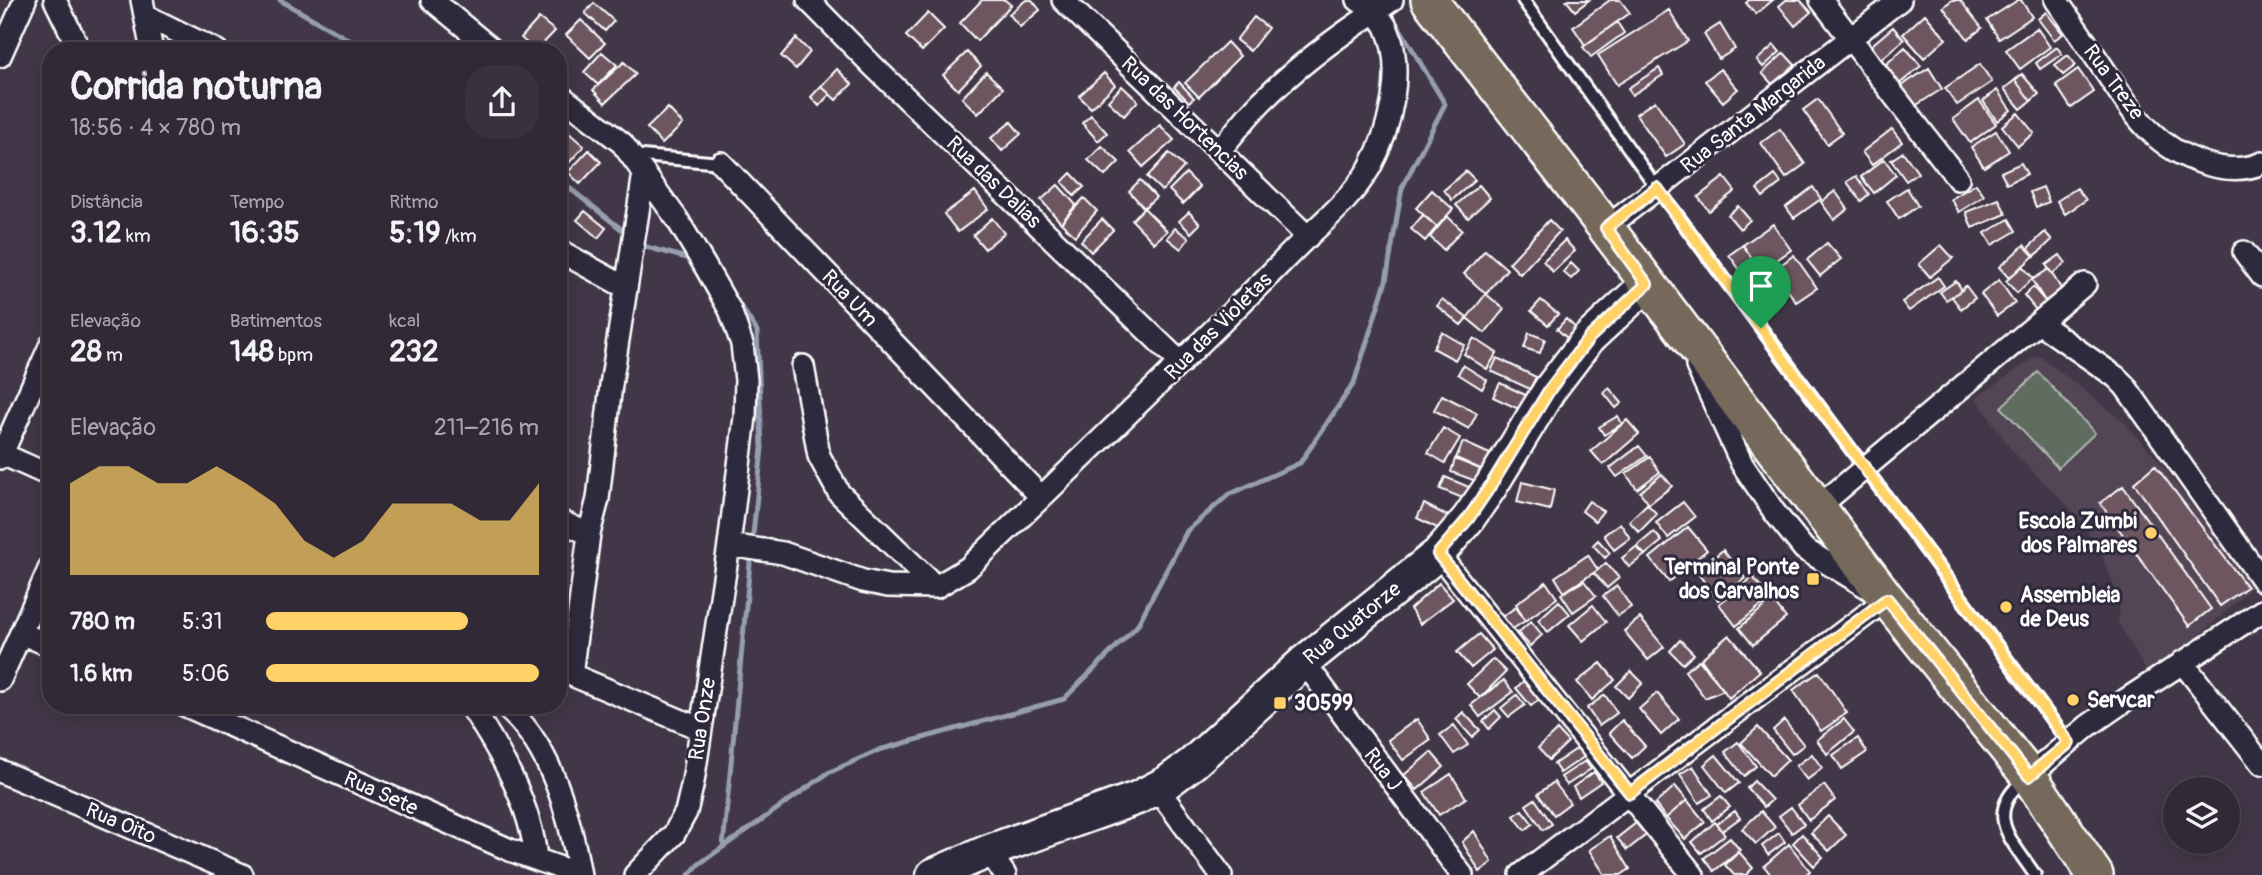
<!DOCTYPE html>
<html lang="pt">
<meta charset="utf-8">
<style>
:root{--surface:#322936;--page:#3a313e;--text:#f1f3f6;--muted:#a8a6ad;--line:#4d4551;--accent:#ffd166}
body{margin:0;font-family:Pangolin,sans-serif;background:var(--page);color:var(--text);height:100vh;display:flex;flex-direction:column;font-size:26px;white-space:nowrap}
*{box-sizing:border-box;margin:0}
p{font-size:23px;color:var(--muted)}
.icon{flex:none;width:38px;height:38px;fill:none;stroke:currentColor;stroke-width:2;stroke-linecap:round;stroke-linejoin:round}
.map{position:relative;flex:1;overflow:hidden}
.details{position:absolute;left:42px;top:42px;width:525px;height:672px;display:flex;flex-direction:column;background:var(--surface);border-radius:28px;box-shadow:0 4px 18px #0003,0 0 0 2px var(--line)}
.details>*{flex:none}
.tools{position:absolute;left:2163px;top:777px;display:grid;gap:14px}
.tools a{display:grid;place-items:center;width:77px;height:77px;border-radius:50%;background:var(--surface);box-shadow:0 4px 18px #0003,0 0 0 2px var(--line);font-size:35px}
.pin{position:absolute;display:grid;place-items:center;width:60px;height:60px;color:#fff;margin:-72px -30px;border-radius:50% 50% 50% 0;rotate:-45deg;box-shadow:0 0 7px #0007}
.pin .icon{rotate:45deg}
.round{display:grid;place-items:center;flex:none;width:74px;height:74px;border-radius:28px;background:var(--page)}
.summary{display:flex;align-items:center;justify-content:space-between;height:119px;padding:0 28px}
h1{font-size:38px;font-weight:700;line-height:52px}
.figures{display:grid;grid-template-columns:repeat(3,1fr);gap:10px;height:119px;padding:7px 28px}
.figures div{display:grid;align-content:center}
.figures b{font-size:30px;font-weight:700}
.figures small{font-size:19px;font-weight:400}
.figures p{font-size:19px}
.chart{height:196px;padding:14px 28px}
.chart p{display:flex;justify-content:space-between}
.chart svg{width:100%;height:126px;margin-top:7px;fill:var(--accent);opacity:.7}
ul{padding:0 28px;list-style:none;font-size:23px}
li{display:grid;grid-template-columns:112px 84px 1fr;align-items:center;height:52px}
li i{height:18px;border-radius:9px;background:var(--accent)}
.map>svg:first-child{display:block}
.built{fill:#534454}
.green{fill:#616c60;stroke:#b0b6b0;stroke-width:2}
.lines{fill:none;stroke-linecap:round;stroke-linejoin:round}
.stream{stroke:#969eaf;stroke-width:5}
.building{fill:#6e5661;stroke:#fff;stroke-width:2}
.lane-casing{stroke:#fff;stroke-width:16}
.street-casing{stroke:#fff;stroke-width:26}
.secondary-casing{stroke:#fff;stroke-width:37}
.primary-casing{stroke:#fff;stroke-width:40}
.lane{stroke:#2f2a3d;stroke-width:10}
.street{stroke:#2f2a3d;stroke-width:21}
.secondary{stroke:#2f2a3d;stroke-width:32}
.primary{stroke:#76695c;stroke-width:35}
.route-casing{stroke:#fff;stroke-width:14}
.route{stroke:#ffd166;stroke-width:9}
.poi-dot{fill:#ffd166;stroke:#2f2a3d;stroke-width:2.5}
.labels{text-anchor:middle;stroke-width:6;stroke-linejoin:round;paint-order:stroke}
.street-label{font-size:21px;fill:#fff;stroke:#2f2a3d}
.poi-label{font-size:21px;font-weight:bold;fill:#fff;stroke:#2f2a3d;text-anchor:start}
</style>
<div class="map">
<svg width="2262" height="875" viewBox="0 0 2262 875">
<rect width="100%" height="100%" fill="#423748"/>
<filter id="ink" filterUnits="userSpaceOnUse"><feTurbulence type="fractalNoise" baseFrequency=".0143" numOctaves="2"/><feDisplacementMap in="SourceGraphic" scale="14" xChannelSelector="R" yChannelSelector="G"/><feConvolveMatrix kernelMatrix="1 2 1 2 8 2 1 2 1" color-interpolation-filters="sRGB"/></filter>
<g filter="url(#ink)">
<path class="built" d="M2038,355L2122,420L2156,457L2253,586L2182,652L2150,677L2118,623L2120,601L2100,551L2077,515L2013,452L1976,398Z"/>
<path class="green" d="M2038,372L2095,433L2058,468L2001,407Z"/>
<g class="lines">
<path class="stream" d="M280,0L368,51
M558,179L630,236
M638,242L643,246L694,260
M733,295L757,331L762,448L752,544
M723,847L751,553
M689,875L699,864L828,773L879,750L1064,699L1137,626L1187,531L1228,495L1300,463L1354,383L1386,281L1402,188L1445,104L1393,17"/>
</g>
<path class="building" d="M982,0H1005L1011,5L977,41L960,23Z
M1026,0H1032L1040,10L1020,27L1009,14Z
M1566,0H1589L1575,11Z
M1610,0H1620L1630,13L1585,45L1573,27Z
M1749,0H1773L1756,14L1746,3Z
M1786,0H1800L1811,12L1795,26L1779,6Z
M1952,0H1960L1982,28L1968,39L1943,7Z
M2018,0H2021L2032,17L1999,39L1987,20Z
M594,3L614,21L605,31L585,13Z
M1669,10L1688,41L1617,85L1598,55Z
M2046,12L2063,34L2054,40L2038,19Z
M928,13L944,29L922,51L906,36Z
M1925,14L1946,39L1924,58L1903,34Z
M1254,17L1268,28L1250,51L1236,40Z
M539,18L555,31L536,51L521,38Z
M581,20L605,43L590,58L566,35Z
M1617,22L1624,33L1591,57L1583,47Z
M1720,24L1735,49L1719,59L1704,34Z
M1893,27L1904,40L1878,62L1867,49Z
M2037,28L2050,47L2020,69L2006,50Z
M796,38L810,52L796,69L781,56Z
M1227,42L1240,56L1199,97L1185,83Z
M1774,45L1780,52L1763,67L1757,60Z
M1905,47L1921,66L1897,86L1882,68Z
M2057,47L2062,54L2040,69L2036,63Z
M602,52L617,65L598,85L584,72Z
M967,52L981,66L958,90L943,75Z
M1784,53L1795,65L1772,84L1762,73Z
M2068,55L2076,65L2063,75L2055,65Z
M624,62L636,74L605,103L593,90Z
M1980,64L1992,82L1957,105L1945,88Z
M1659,68L1663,75L1632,95L1628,88Z
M1929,68L1942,89L1912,108L1898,88Z
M837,69L852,84L836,100L821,86Z
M1720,69L1738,89L1723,102L1705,81Z
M2078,69L2094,92L2071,108L2056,85Z
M986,72L1003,88L978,114L962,98Z
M1104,73L1115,85L1091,108L1079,96Z
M2022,74L2039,94L2031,101L2015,80Z
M2015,80L2031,101L2021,109L2004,89Z
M1179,82L1194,98L1189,102L1174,87Z
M821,86L830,94L819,106L811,97Z
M1122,86L1138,101L1124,116L1108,101Z
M1997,90L2011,110L1997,121L1983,101Z
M1818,99L1842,133L1827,144L1803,110Z
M1979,100L1996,124L1970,143L1953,119Z
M1655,101L1685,144L1666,157L1636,114Z
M668,108L683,124L662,144L647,128Z
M2018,113L2034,133L2018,146L2002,126Z
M1091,115L1107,133L1098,141L1082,123Z
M1011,122L1021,134L1002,151L991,138Z
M1160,125L1174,140L1143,167L1130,152Z
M1780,129L1805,164L1786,178L1761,143Z
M1892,129L1902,142L1872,165L1862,152Z
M1996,131L2009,151L1984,167L1971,147Z
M569,133L584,146L559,174L558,145Z
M1102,146L1119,162L1105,176L1088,160Z
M589,150L601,162L580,184L568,172Z
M1903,152L1918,173L1906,181L1891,160Z
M1169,153L1184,167L1162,191L1147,177Z
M1884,159L1896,175L1874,193L1861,177Z
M2021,163L2027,174L2007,184L2001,172Z
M1466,171L1475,180L1452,200L1444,190Z
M1071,173L1084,187L1074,196L1062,182Z
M1186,173L1200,187L1183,204L1169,190Z
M1775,175L1781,183L1763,197L1757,189Z
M1856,176L1869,194L1861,201L1847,182Z
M1724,177L1735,191L1709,211L1698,197Z
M1140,180L1156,197L1144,208L1129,191Z
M1976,184L1984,196L1959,212L1951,199Z
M1058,185L1076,205L1061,223L1041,200Z
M1479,185L1490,198L1468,218L1456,205Z
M1813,187L1821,199L1794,218L1786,207Z
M2043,187L2049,202L2036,207L2030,192Z
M1907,188L1918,206L1899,219L1887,201Z
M2077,188L2086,200L2065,214L2057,201Z
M1432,190L1453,209L1437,227L1416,208Z
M975,191L988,209L958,232L944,214Z
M1835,191L1848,209L1834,220L1821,202Z
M1084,198L1097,211L1075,236L1061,223Z
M1999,199L2006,214L1972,228L1966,212Z
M1738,206L1750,220L1740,229L1728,215Z
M1144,208L1167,231L1154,243L1132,220Z
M585,211L606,228L598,238L577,220Z
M1189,212L1200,224L1191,233L1179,221Z
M1423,215L1437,227L1425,241L1411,229Z
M1447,216L1462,230L1444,250L1430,237Z
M992,218L1004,233L985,249L973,235Z
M1102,219L1113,230L1091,252L1081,241Z
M2009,219L2016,231L1992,245L1985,233Z
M1549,220L1560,231L1520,274L1509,263Z
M1773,224L1791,250L1761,271L1743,245Z
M1175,228L1189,238L1181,249L1167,238Z
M2045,232L2052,240L2035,256L2028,248Z
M1565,240L1575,251L1553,272L1543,261Z
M1827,243L1841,259L1820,276L1807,260Z
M1743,245L1754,261L1740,270L1729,255Z
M1941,245L1953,258L1930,277L1919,264Z
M2024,245L2034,256L2009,278L1999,267Z
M1485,250L1507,269L1486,294L1464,274Z
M1794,255L1817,288L1796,302L1774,270Z
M2060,255L2066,263L2052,274L2046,265Z
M1571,263L1579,271L1571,279L1563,272Z
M2022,266L2033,278L2017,293L2006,281Z
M2049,269L2062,290L2045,301L2032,280Z
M1754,270L1761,278L1751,286L1744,278Z
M1938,277L1944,286L1909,311L1902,302Z
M1999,280L2015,303L1997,316L1981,294Z
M1956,281L1962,290L1946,300L1940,292Z
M1966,286L1975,298L1961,309L1952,297Z
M2033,287L2046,302L2036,310L2024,295Z
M1486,294L1504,309L1485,333L1467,318Z
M1442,299L1467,318L1461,325L1437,306Z
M1541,300L1558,314L1548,325L1531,311Z
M1566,319L1578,330L1569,340L1557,329Z
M1442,332L1464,345L1455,360L1433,348Z
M1529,333L1545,339L1540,353L1524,348Z
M1474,338L1497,353L1487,369L1464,354Z
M1497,358L1536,377L1530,389L1491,371Z
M1463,365L1487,380L1482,389L1458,374Z
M1500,383L1532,398L1525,412L1493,397Z
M1609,388L1622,403L1616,408L1604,393Z
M1442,395L1477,413L1469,429L1434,410Z
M1618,416L1622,424L1604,435L1599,427Z
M1627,420L1639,434L1603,465L1591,451Z
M1443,428L1460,438L1445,463L1428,453Z
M1463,442L1492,455L1485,471L1456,458Z
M1639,446L1647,456L1617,477L1610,468Z
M1650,457L1660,472L1637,489L1626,474Z
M1455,459L1480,469L1476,481L1451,472Z
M2155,465L2247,587L2220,606L2134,483Z
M1662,474L1672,486L1649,504L1640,492Z
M1445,477L1469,487L1465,499L1440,489Z
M1522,482L1554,490L1550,510L1517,502Z
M2123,486L2211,609L2189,626L2100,503Z
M1589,501L1603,511L1595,521L1582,511Z
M1683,502L1695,517L1668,538L1656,523Z
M1424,504L1452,518L1445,532L1417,518Z
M1647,504L1657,514L1639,532L1629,521Z
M1620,523L1630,538L1614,550L1604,535Z
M1688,527L1707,550L1669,582L1650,558Z
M1654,532L1662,541L1645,555L1637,546Z
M1598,540L1610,553L1605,558L1593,545Z
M1636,547L1645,555L1629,567L1622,558Z
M1723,550L1745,578L1718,600L1696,571Z
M1588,555L1598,570L1564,592L1555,577Z
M1606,563L1619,578L1607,588L1594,573Z
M1753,577L1770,598L1736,626L1719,604Z
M1584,581L1596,596L1573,612L1561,594Z
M1546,582L1557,598L1525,621L1516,604Z
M1439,583L1453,599L1420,624L1410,609Z
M1617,586L1631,607L1618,616L1603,596Z
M1772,600L1786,618L1753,645L1739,628Z
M1559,601L1570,614L1548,632L1538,620Z
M1593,605L1606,622L1583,641L1569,625Z
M1516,607L1525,621L1511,630L1502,617Z
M1640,618L1664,647L1648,660L1624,631Z
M1531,621L1542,635L1530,646L1518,633Z
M1479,634L1493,650L1471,668L1457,652Z
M1729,635L1760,671L1729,698L1701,659Z
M1680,640L1694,654L1683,664L1670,651Z
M1493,659L1506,672L1480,698L1467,684Z
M1699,660L1724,690L1705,698L1685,671Z
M1601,663L1615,680L1592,700L1577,682Z
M1631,671L1643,683L1628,698L1616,686Z
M1819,672L1847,713L1821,731L1793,690Z
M1526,679L1542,697L1531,706L1516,688Z
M1504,680L1513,692L1480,717L1471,705Z
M1657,693L1679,719L1661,735L1639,709Z
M1517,695L1525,705L1509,717L1501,708Z
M1605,695L1617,713L1599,726L1587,708Z
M1495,710L1501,717L1489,729L1483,721Z
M1463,712L1480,730L1472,737L1456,719Z
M1417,719L1431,740L1403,760L1388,740Z
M1844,719L1854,732L1827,754L1817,740Z
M1622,720L1645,746L1632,758L1609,733Z
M1784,720L1804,745L1792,754L1773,730Z
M1454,725L1468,745L1454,754L1440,735Z
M1758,727L1788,760L1771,776L1741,743Z
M1557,730L1568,742L1549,760L1538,748Z
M1858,738L1867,752L1842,769L1833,755Z
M1738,742L1756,766L1744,776L1725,752Z
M1578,748L1584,757L1560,773L1554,764Z
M1431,752L1444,767L1417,790L1404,775Z
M1812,754L1822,768L1807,780L1796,766Z
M1716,755L1739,783L1726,793L1704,765Z
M1585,761L1591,769L1567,785L1561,777Z
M1693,766L1712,795L1699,803L1680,774Z
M1594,772L1601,782L1579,797L1573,787Z
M1451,774L1466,798L1439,815L1424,792Z
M1754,781L1772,800L1764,807L1747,788Z
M1554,782L1570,803L1554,815L1538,794Z
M1824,785L1835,800L1809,820L1798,805Z
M1675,786L1687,800L1666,818L1655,804Z
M1721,796L1730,807L1712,821L1704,809Z
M1535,799L1552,824L1543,830L1526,805Z
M1687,800L1705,822L1685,839L1666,818Z
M1791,807L1804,824L1792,833L1779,816Z
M1522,810L1533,824L1525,830L1514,816Z
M1735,811L1740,818L1722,831L1717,824Z
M1761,811L1775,827L1756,844L1742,829Z
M1828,816L1846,835L1829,851L1811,833Z
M1715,822L1725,835L1701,853L1692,842Z
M1636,823L1646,835L1627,850L1617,838Z
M1474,831L1492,862L1480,872L1462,842Z
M1779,833L1785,842L1768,855L1762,846Z
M1802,834L1823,857L1814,866L1793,843Z
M1610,836L1630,869L1621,875H1605L1589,850Z
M1730,838L1740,850L1714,871L1704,858Z
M1789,844L1810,871L1805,875H1771L1764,866Z
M1739,852L1753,868L1746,875H1734L1725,865Z"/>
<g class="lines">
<g class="lane-casing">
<path id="lane" d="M1523,0L1657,188L2069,743
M631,155L721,163
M2026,778C1982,814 2011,839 2035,875"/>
</g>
<g class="street-casing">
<path id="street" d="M55,0L80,51
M142,0L152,51
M432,0L494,51
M808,0L873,66L1181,363
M1063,0L1308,237
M1358,0L1375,12L1392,0
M1821,0L1958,179
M2056,0C2075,26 2093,53 2111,80C2123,97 2134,116 2150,131C2176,157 2226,179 2262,163
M146,16L217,51
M0,56L25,0
M558,94L622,143L677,219L705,266L730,310L742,344L746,380L745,417L729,545L693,782L686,812L674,834L635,875
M721,163L1041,497
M1606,228L1900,0
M558,250L625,287
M2244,252L2262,276
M2039,323L2116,377L2125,386L2262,580
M803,366L819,456L839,493L936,587
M2,454L51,476
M0,458L51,344
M1817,508L2085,284
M558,520L589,534
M729,545L783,553L863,581L888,586L936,587L968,568C1064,475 1162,382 1257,287C1274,271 1289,254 1306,238C1330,216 1353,196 1370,167C1390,130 1405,70 1387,29C1385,23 1379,17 1375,12C1335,38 1296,67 1261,102C1246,117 1233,135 1219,151
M1438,554L1693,875
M21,633L51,646
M1304,662L1462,875
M2182,662L2262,764
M560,670L701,729
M571,675L589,534L598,499L611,385L644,173
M0,680L51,565
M184,705L510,850L580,875
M470,705C500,751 531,804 536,859
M503,705C551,743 570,817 580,875
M0,771L242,875
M2029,776L2088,726L2127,699L2262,611
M1157,788L1221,875
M989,851L1005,875
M1521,875L1887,599L1804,549L1775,513L1742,464L1697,366"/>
</g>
<g class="secondary-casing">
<path id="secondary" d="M933,875L989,851L1137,798L1166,783L1193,763L1304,662L1438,554L1468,519L1491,486L1550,389L1589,338L1647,284"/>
</g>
<g class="primary-casing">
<path id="primary" d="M1429,0L1606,228L1887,599L2029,776L2095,875"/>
</g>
<use href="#lane" class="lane"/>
<use href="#street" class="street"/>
<use href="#secondary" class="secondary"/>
<use href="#primary" class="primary"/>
</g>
</g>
<g class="lines" filter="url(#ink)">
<g class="route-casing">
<path id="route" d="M1657,188L2069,743L2029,776L1887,599L1630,793L1438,554L1468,519L1491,485L1550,389L1589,338L1647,284L1606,228Z"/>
</g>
<use href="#route" class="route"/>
</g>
<g class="poi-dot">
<circle cx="2151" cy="533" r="7"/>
<rect x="1806" y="572" width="14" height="14" rx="3.5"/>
<circle cx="2006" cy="607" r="7"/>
<circle cx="2073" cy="700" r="7"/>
<rect x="1273" y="696" width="14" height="14" rx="3.5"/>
</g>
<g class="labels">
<g class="street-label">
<text transform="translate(2114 82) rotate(54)" y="7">Rua Treze</text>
<text transform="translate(1753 114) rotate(-38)" y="7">Rua Santa Margarida</text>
<text transform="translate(1185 118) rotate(44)" y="7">Rua das Hortencias</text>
<text transform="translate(994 182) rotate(44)" y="7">Rua das Dalias</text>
<text transform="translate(850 298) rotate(46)" y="7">Rua Um</text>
<text transform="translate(1218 326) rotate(-45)" y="7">Rua das Violetas</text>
<text transform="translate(1352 623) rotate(-39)" y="7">Rua Quatorze</text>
<text transform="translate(702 719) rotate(-81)" y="7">Rua Onze</text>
<text transform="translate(1383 769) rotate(53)" y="7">Rua J</text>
<text transform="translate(381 793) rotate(24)" y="7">Rua Sete</text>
<text transform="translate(121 823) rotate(23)" y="7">Rua Oito</text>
</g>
<g class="poi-label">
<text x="2137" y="528" text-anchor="end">Escola Zumbi<tspan x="2137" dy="24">dos Palmares</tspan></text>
<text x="1799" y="574" text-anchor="end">Terminal Ponte<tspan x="1799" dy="24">dos Carvalhos</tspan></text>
<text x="2020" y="602">Assembleia<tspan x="2020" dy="24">de Deus</tspan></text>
<text x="2087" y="707">Servcar</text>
<text x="1294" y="710">30599</text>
</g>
</g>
</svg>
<div class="tools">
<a><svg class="icon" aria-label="layers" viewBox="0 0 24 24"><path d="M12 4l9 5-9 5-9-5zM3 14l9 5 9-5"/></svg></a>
</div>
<div class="pin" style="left:1761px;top:328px;background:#1e9e55"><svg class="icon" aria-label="arrive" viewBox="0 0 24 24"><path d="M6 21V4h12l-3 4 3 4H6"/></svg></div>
<section class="details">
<div class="summary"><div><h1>Corrida noturna</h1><p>18:56 · 4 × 780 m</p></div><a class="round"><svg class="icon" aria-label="share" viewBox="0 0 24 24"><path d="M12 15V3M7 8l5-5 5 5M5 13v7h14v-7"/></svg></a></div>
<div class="figures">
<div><p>Distância</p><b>3.12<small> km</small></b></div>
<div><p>Tempo</p><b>16:35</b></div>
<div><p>Ritmo</p><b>5:19<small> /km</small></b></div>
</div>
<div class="figures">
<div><p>Elevação</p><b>28<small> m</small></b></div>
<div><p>Batimentos</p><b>148<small> bpm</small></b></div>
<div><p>kcal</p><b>232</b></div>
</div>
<div class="chart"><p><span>Elevação</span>211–216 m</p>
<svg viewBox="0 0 160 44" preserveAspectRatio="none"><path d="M0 44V12L10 6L20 6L30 12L40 12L50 6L60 12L70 19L80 32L90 38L100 32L110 19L120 19L130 19L140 25L150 25L160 12V44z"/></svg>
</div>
<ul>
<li><b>780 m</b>5:31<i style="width:74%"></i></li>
<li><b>1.6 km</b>5:06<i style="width:100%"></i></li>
</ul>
</section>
</div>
